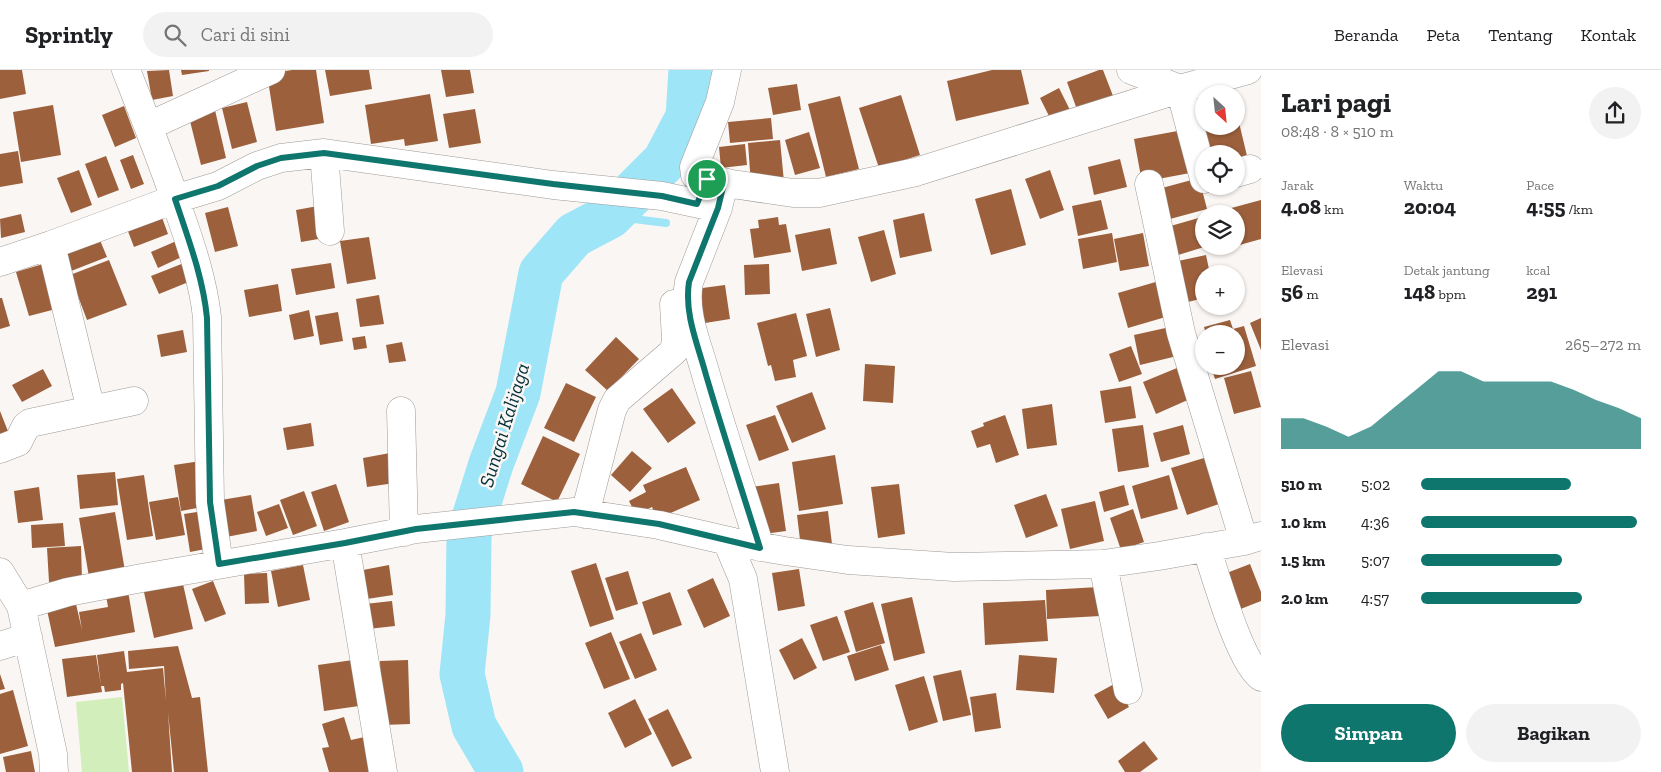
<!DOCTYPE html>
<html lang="id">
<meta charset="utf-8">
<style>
:root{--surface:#fff;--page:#f2f2f2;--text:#202124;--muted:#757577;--line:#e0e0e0;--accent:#0f766e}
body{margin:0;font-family:"Zilla Slab",serif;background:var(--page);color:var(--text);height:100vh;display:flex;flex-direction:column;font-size:19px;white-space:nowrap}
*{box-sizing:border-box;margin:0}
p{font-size:16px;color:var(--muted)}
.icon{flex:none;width:28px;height:28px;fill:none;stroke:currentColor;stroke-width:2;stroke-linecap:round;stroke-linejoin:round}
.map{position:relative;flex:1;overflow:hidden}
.side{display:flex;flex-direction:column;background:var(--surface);width:400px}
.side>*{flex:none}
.needle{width:32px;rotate:153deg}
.tools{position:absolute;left:1195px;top:15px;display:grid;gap:10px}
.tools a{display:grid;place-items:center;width:50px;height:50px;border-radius:50%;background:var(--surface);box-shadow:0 1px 4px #0004;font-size:25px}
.pin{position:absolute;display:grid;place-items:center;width:42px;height:42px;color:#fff;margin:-21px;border:2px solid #fff;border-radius:50%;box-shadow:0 1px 5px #0007}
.round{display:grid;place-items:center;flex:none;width:52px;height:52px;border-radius:26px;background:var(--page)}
.summary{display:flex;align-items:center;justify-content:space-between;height:85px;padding:0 20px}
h1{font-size:28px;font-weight:800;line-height:38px}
.figures{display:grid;grid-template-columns:repeat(3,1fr);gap:8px;height:85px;padding:5px 20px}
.figures div{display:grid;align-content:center}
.figures b{font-size:21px;font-weight:800}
.figures small{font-size:14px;font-weight:400}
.figures p{font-size:14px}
.chart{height:140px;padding:10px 20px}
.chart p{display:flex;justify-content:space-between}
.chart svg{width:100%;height:90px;margin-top:5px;fill:var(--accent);opacity:.7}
.action{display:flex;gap:10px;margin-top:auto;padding:10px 20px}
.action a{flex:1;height:58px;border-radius:30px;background:var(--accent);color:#fff;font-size:20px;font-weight:800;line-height:58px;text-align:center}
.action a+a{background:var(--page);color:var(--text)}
ul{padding:0 20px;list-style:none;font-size:16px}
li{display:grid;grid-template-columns:80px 60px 1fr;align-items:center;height:38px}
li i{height:12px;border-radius:6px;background:var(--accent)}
header{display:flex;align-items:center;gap:30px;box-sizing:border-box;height:70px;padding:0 25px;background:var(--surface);border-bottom:1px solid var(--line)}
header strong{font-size:24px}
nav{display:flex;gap:28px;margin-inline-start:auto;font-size:18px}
.search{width:350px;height:45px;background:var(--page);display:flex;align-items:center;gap:12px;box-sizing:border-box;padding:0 18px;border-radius:28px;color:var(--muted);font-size:19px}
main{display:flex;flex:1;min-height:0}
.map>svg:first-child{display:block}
.green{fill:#d2eebb}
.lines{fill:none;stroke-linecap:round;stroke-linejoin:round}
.stream{stroke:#9fe5f8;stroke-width:8}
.river{stroke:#9fe5f8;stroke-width:45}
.building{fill:#9c603c}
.minor-casing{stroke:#9e9a97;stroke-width:29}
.minor{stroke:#fff;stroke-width:28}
.route-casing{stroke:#fff;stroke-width:10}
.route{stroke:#0f766e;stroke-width:6}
.labels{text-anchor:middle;stroke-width:5;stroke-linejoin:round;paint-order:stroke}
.water-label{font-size:20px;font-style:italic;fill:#02303a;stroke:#faf6f3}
</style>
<header>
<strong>Sprintly</strong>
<div class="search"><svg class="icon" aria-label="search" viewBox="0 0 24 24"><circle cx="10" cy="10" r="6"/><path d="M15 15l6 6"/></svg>Cari di sini</div>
<nav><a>Beranda</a><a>Peta</a><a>Tentang</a><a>Kontak</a></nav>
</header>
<main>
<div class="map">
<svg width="1261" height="702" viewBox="0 0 1261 702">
<rect width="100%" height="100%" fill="#faf6f3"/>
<path class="green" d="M122,627L129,702H82L76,632Z"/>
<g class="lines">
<path class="stream" d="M610,146L666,153"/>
<path class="river" d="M501,702L474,656L462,604L468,545L469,464L491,394L518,323L541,203L574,165L610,146L665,91L688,47L691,0"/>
</g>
<path class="building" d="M0,0H22L26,24L0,29Z
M169,0L173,26L152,30L147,1Z
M181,0H209V1L182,5Z
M292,0H316L324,53L276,61L267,4Z
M325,0H369L372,19L330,26Z
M441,0H470L474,23L446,27Z
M992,0H1021L1029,34L956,51L947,11Z
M1099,0H1103L1115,31L1079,45L1067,12Z
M797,14L801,40L773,45L768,18Z
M1059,18L1072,44L1053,54L1040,28Z
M430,24L438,71L405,76L404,69L371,74L365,35Z
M901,25L920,85L879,98L859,38Z
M840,26L859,99L826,107L808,34Z
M247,32L257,72L232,79L222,38Z
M53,35L61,85L21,92L13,42Z
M124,36L136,68L115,77L102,45Z
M475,39L481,73L449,78L443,44Z
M215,40L226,88L201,95L189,47Z
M1236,40L1248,90L1236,93V84H1210L1204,56H1236Z
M771,48L773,69L730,73L728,52Z
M1183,60L1190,103L1142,112L1134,69Z
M809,62L820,98L795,105L785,70Z
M780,70L784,112L751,115L748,73Z
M745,74L747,95L721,98L719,77Z
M18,81L23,113L0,117V84Z
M133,85L144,114L131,119L120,90Z
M106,86L119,120L98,128L85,94Z
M1120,89L1127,117L1094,125L1088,97Z
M79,100L92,135L71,143L57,108Z
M1050,100L1064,140L1040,149L1025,109Z
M1199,108L1207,139L1170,149L1162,118Z
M1011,119L1026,175L991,185L975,129Z
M1101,130L1108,159L1078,166L1072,136Z
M1261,130V169L1236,176V144H1209Z
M318,136L324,168L301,172L296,140Z
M228,137L238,176L215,182L205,143Z
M160,142L168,164L134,177L126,156Z
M924,143L932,181L900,188L893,150Z
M21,144L25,162L1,168L0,149Z
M778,147L779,155L786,154L791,182L754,188L750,159L759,158L758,150Z
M1202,147L1204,153V177L1175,186L1167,157Z
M830,158L837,194L802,201L795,165Z
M884,160L896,204L871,212L858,167Z
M97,163L107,187L66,203L57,178Z
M1112,163L1117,192L1083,199L1078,169Z
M1143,163L1149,196L1120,201L1114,169Z
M369,167L376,209L347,214L340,171Z
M181,169L188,184L158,198L151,182Z
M1213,176H1232V177L1215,182Z
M1206,185L1210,204H1204V228L1188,232L1178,191Z
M109,190L127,235L87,250L70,205Z
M184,193L191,211L159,224L151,206Z
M331,193L335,218L296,225L291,199Z
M43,194L56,239L29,246L16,202Z
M769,194L770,224L745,225L744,195Z
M1159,211L1169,246L1128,258L1118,223Z
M278,214L282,241L249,247L244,220Z
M725,215L730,249L699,254L695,219Z
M379,225L384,254L360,257L356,229Z
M0,228H2L10,256L0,259Z
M830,238L840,280L816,287L806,244Z
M309,240L314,266L294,270L289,245Z
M338,242L343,271L320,275L315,246Z
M796,243L807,286L793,290L796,307L775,311L771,295L768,296L757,253Z
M1261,248V280L1250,253Z
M1230,250L1233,259L1244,256L1256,296L1215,309L1211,296H1236V264H1206L1204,257Z
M1170,257L1177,286L1140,295L1134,265Z
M183,260L187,282L161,287L157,265Z
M365,266L367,278L354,280L352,268Z
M616,267L639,289L608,321L585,300Z
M402,272L406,291L389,293L386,275Z
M1131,276L1142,304L1119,312L1109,284Z
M865,294L895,296L893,333L863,331Z
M1177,298L1190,329L1156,344L1143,312Z
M43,299L52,316L22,332L12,315Z
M1251,301L1261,337L1234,344L1224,308Z
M566,313L596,327L574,372L544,358Z
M1131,316L1136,348L1105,353L1100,321Z
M672,318L696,353L668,373L643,339Z
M812,322L826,359L792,373L776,336Z
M1052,334L1057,375L1027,379L1022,339Z
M0,341L11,369L0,373Z
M775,345L789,380L759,391L746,355Z
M1005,345L1019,385L996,393L990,374L977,378L971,361L984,356L983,353Z
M311,353L314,376L287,380L283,358Z
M1143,355L1149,397L1118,402L1112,359Z
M1183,355L1190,384L1161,392L1153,363Z
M543,366L580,384L557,432L521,414Z
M632,381L652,398L630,422L611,405Z
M390,383L395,413L367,417L363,388Z
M835,385L843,434L799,441L792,392Z
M1204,388L1219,434L1187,445L1171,398Z
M201,391L208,436L181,441L174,395Z
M686,397L700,430L657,449L652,437L636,445L629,431L646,422L643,415Z
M115,402L118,435L80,439L77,405Z
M144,405L153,466L127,470L117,409Z
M1169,405L1178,439L1141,449L1132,416Z
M779,413L786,461L757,465L751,417Z
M336,414L349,452L324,461L311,422Z
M899,414L905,464L878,468L871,417Z
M1124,415L1129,435L1104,442L1099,422Z
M39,417L43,450L18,453L14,421Z
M304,421L317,456L293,465L280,430Z
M1046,424L1058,456L1026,468L1014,435Z
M251,425L257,461L221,468L215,431Z
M178,427L185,465L156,470L149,432Z
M1095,431L1104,471L1070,479L1061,439Z
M279,434L288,458L266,466L257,442Z
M1133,439L1144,472L1121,480L1110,448Z
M210,440L216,477L190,482L184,444Z
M828,441L832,474L801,478L797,445Z
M115,442L125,501L89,507L79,448Z
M63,453L65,476L32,478L31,455Z
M81,476L82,510L49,512L47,478Z
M596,493L614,549L590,557L571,501Z
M1250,494L1261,522V531L1238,540L1224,504Z
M303,495L310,530L278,537L271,501Z
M389,495L393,525L367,529L363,500Z
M799,499L805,536L778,541L772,503Z
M628,501L638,534L616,541L605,508Z
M267,503L269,533L245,534L244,504Z
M181,505L193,559L154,568L142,513Z
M713,508L730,546L704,558L687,520Z
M213,511L226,544L205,552L192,519Z
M127,515L135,562L55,577L47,540L76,534L82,560L79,542L108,537L105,519Z
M1099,517L1100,546L1047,549L1046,520Z
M670,522L682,555L653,565L642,532Z
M912,527L925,583L894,591L881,534Z
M1045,530L1048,571L985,575L983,533Z
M392,531L395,556L368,559L365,534Z
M873,532L885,573L856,582L844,541Z
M837,546L850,582L823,591L810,555Z
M611,562L630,609L604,619L585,573Z
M641,563L657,600L635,609L619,572Z
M802,568L817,598L794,610L779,580Z
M881,575L889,600L855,611L847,586Z
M178,576L192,628L200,627L208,702H174L168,642L172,702H132L123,613L121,614V620L105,622L104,616H101L97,585L124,581L127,602L163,598L166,631L164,596L129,599L128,581Z
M96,585L102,622L67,627L62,589Z
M1019,585L1057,588L1054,623L1016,620Z
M353,590L359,636L324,641L318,595Z
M408,590L410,654L382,655L380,591Z
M961,600L971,645L943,651L933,606Z
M0,604L5,619L0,620Z
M924,606L938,652L909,661L895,615Z
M1116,613L1129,637L1108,649L1094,625Z
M13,620L28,676L0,684V624Z
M996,623L1001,658L975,662L970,627Z
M635,629L652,664L625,678L608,643Z
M668,639L692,688L672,697L648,649Z
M344,647L351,670L369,666L378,702H329L322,678L329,677L322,654Z
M1144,671L1158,689L1140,702H1125L1118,691Z
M31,681L35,702H6L3,687Z"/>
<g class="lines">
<g class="minor-casing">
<path id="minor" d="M126,0C145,48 164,95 180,144C192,178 203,212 207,247L210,432L219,494
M727,0L720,32L694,97L695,105L732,114L793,123H819L916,102L1180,19
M1131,0L1180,19
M149,56L271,0
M324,83L330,161
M1236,103L1250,99
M1204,109L1180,19L1248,0
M1149,114L1181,263L1244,471
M722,121L718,138L689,212C683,244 698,275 706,305C723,363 742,420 760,477
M51,175L91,340
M0,192L51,175L175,129L218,116L257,96L281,88L324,83L553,115L662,126L718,138
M401,341L404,462
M0,379L18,372L26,356L30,353L134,331
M585,444L612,340L617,330L674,281L676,270L674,234
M727,471L743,509L775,702
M345,473L383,702
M1206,477C1216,506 1239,591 1261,607
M1103,494L1128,620
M0,502L21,536L53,684L54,702
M21,536L68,522L142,508L345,473L416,459L574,442L659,455L733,472L785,481L848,490L954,497L1103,494L1159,486L1244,471L1261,466
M0,576L28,567"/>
</g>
<use href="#minor" class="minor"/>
</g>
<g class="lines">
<g class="route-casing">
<path id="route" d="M324,83L553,114L662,126L697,134L707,109L724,113L718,138L689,212C684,244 698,275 706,305C723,363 742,420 760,478L659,454L574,442L416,459L345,473L219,494L210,432L207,248C203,207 188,168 175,129L218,116L257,96L281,88Z"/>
</g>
<use href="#route" class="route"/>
</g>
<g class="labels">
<g class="water-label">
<text transform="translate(504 355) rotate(-73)" y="7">Sungai Kalijaga</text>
</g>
</g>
</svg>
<div class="tools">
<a><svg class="needle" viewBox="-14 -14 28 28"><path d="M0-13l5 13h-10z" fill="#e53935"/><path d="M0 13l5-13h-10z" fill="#757577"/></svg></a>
<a><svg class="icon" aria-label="locate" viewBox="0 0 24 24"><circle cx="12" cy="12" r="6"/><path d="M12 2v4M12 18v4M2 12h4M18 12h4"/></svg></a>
<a><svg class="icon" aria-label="layers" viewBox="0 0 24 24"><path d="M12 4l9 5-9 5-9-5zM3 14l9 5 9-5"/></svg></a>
<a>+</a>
<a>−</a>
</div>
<div class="pin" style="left:707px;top:109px;background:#1e9e55"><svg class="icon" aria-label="arrive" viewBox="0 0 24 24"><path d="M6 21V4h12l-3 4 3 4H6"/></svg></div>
</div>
<section class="side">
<div class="summary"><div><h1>Lari pagi</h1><p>08:48 · 8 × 510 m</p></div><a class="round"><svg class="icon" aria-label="share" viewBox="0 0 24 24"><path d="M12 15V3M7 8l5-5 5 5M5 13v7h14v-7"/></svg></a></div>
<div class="figures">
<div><p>Jarak</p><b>4.08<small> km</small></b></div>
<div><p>Waktu</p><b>20:04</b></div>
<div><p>Pace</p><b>4:55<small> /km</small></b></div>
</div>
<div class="figures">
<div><p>Elevasi</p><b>56<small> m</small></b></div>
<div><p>Detak jantung</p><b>148<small> bpm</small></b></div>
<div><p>kcal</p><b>291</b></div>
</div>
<div class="chart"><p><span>Elevasi</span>265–272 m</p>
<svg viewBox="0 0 160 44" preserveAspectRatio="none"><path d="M0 44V29L10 29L20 33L30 38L40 33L50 24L60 15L70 6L80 6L90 11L100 11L110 11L120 11L130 15L140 20L150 24L160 29V44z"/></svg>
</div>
<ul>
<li><b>510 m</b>5:02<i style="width:68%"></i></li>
<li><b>1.0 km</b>4:36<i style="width:98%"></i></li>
<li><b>1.5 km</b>5:07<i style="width:64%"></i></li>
<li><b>2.0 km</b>4:57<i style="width:73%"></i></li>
</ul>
<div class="action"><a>Simpan</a><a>Bagikan</a></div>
</section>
</main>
